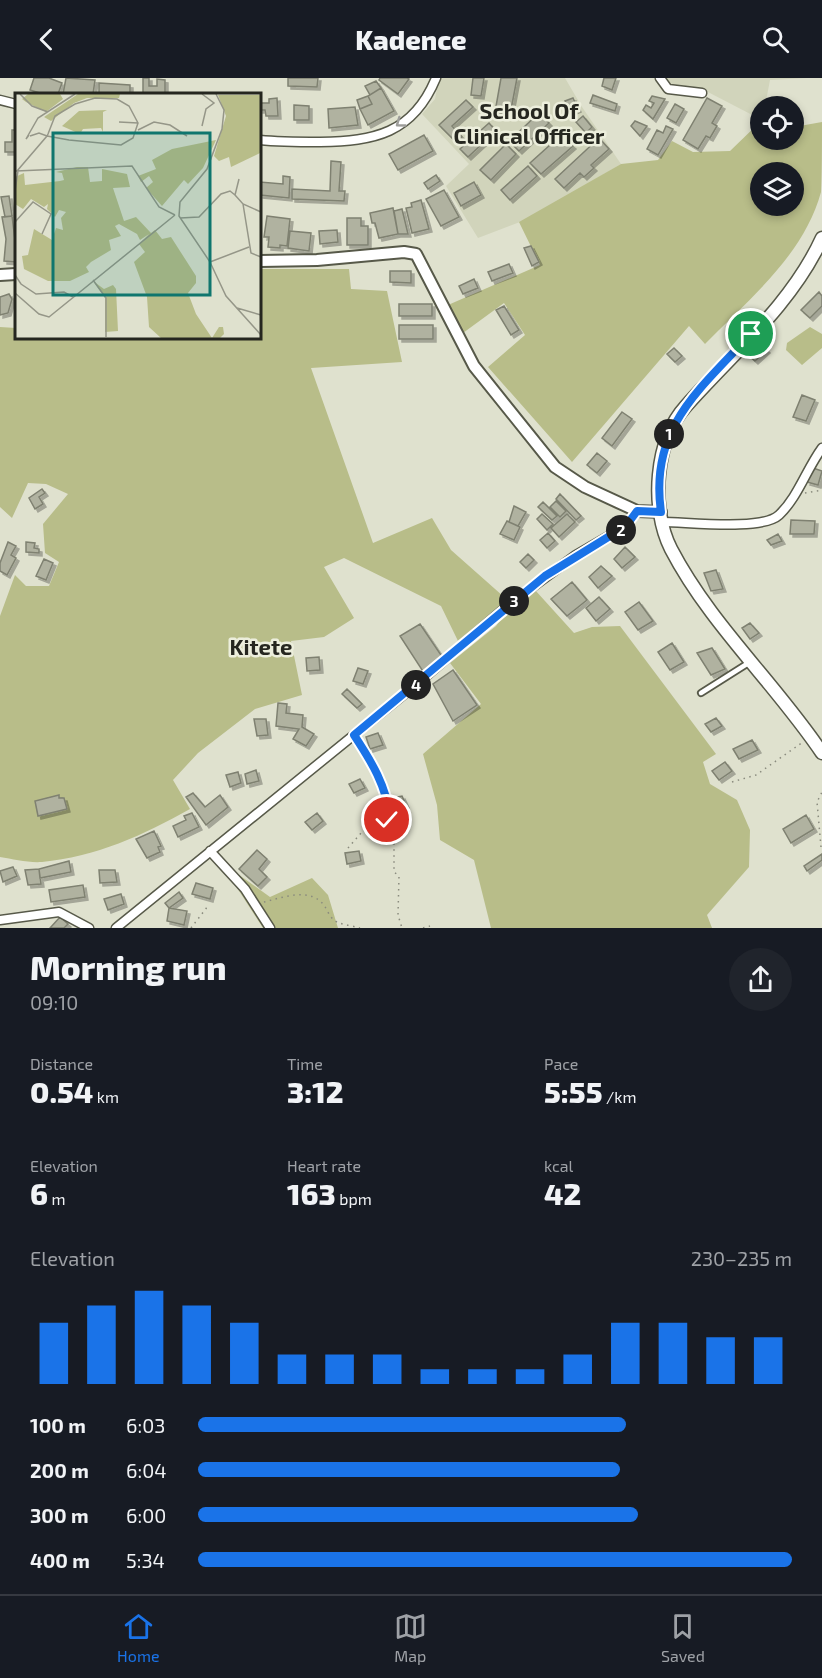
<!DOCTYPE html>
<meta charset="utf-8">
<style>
:root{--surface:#171b24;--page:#20242c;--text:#f1f3f6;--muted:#9ea1a6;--line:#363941;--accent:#1a73e8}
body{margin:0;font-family:"Exo 2",sans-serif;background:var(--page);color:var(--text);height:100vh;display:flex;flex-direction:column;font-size:22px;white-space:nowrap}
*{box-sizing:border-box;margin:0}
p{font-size:20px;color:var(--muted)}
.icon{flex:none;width:33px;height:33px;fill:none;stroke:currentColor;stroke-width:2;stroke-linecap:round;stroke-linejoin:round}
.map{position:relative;height:850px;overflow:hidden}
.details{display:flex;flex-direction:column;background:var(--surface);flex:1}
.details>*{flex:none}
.tools{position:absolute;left:750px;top:18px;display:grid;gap:12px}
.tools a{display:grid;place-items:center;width:54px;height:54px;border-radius:50%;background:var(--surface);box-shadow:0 3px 9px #0003;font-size:30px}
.pin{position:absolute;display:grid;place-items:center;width:51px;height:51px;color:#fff;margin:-26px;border:3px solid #fff;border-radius:50%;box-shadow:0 2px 6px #0007}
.km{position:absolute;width:30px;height:30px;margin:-15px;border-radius:50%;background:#222;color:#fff;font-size:16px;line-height:30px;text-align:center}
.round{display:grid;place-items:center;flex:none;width:63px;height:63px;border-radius:32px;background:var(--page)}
.overview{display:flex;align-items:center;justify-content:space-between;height:102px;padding:0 30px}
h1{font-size:33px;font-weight:800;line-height:45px}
.stats{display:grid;grid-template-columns:repeat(3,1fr);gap:9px;height:102px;padding:6px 30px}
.stats div{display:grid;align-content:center}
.stats b{font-size:30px;font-weight:800}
.stats small{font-size:16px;font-weight:400}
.stats p{font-size:16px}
.chart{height:168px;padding:12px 30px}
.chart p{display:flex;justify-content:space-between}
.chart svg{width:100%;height:108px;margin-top:6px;stroke:var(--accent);stroke-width:6}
ul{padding:0 30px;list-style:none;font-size:20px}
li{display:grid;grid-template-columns:96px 72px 1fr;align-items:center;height:45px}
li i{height:15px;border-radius:8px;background:var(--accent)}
header{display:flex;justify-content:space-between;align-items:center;height:78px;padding:0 30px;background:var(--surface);font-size:27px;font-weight:800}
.tabs{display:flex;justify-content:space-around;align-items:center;height:84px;border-top:2px solid var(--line);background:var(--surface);font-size:16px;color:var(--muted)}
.tabs a{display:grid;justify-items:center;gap:3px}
.tabs .current{color:var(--accent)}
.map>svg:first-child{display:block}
.built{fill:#d1d4bb}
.green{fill:#b8bd89;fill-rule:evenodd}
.building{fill:#b0b2a0;stroke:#7f8171;stroke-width:1.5;filter:url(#shadow)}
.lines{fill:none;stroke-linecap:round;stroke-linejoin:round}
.service-casing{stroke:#575949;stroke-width:8}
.minor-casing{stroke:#575949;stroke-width:11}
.tertiary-casing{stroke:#575949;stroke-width:14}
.secondary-casing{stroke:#575949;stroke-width:15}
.path{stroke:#8a8b7e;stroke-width:1.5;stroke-dasharray:1.5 4.5;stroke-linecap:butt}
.service{stroke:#fff;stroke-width:4.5}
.minor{stroke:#fff;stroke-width:8}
.tertiary{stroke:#fff;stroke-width:10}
.secondary{stroke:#fff;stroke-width:12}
.oneway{stroke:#9d9d9a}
.route-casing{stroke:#fff;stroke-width:12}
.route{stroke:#1a73e8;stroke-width:8}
.labels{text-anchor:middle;stroke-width:5;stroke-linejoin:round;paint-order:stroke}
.quarter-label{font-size:22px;font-weight:bold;fill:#25261f;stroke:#eceedc}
.inset-road{fill:none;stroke:#959688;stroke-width:1.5}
.view{fill:#0f766e;fill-opacity:0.15;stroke:#0f766e;stroke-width:3}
.inset-edge{fill:none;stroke:#25261f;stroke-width:3}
</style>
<header><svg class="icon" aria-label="back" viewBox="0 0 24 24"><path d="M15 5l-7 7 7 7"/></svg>Kadence<svg class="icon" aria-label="search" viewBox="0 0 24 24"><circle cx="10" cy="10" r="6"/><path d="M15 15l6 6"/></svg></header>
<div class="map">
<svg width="822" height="850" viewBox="0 0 822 850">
<defs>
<filter id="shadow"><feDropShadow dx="3" dy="3" stdDeviation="0" flood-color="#0004"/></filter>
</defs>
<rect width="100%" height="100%" fill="#dfe1ce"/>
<path class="built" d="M439,0H565L582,29L621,86L528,141L478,160L446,108L469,86L422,36L435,21Z
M665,0H807L770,2L765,28H760V41L706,13L670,8Z"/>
<path class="green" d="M760,44V62H794V49L822,44C822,64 822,96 821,114C804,177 749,221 705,266L689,248L572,384L488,289L525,257L504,225L463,255L448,227L540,187L519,144L621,86L658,82L672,63L693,74L730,73ZM760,94H794V128H760Z
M260,191H349L351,211L387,213L402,284L311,290L373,465L432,440L451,472L512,526L535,512L574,555L592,549L620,548L716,676L703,684L710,706L737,722L750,752L749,789L707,837L712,850H491L474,782L440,762L437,727L423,676L481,626L450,585L496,548L511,527L488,539L458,563L441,528L344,480L324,489L354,540L324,559L291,563L302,617L255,631L198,675L173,702L190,731C144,757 95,779 42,784C28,785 13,781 0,779V538L15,497L26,508H49L59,484L45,475L43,446L68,416L46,406L28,405L12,440L0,429V249L16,250V260H260Z
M810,249L822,256V270L802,287L786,272L787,265Z
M211,777L270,819L312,800L328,817L338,850H263L225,791Z"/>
<path class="building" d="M34,0H49L62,5L58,16H43L30,12Z
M66,0L95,2L93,16H63Z
M143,0H149V8H157V1L165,2V16H143Z
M288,0H318L317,9L288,8Z
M380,0H407L409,1L398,16L379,2Z
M473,0H484L481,18L471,17Z
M501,0H517L510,37L495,34Z
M604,0H616L612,12L602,8Z
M376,3L381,10L370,17L365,8Z
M99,5L130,7V16H99Z
M381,10L394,33L368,47L360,31L372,26L368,18Z
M593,17L617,26L615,33L590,25Z
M368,18L372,26L360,31L357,22Z
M652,18L665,21L653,41L643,32L646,27L651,30L654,25L649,23Z
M277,20L278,38H266L265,32H260V25H269V21Z
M573,20L578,31L571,34L565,23Z
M707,20L722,28L712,45L717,48L710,60L706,58L698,71L683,62Z
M466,22L473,29L452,48L462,59L456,64L439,47Z
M675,26L684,31L676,45L667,40Z
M294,27L309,28V42H294Z
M355,29L358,47L329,50L328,31Z
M539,35L549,45L519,73L509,63Z
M583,38L592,49L586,55L576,44Z
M635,43L647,48L640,58L631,48Z
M489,45L496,53L468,79L460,71Z
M666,48L673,51L658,77L647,71L657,52L663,55Z
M12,52H16V74H5V64H12Z
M424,57L433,73L398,92L389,76Z
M560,58L573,68L541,96L530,85Z
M599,60L609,71L591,87L594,90L584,99L580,95L564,110L555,101Z
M506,66L516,76L491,102L480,92Z
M331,83L341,84L339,113H345L344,123L292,121V111L330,113Z
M528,88L537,98L510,122L501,112Z
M436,97L440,103L428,111L424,105Z
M283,98L290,99L289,120L260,117V104L283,106Z
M474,104L481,117L461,128L454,115Z
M444,112L459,139L441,148L426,121Z
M9,118L12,138L5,139L1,119Z
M421,122L429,151L412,155L406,130L412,129L411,125Z
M393,130L398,156L379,160L375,145H372L370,135Z
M402,131L408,156H398L394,133Z
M12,138L15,162L16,184L4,183L6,161L2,139Z
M267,138L290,141L287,168L280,167V170L268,169L269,159H264Z
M347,140H361V148H368V167H347Z
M337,152L338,164L320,166L319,153Z
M290,153L311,155L309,173L288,170Z
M531,168L539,184L532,188L524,170Z
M509,186L513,195L492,203L488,194Z
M390,193H411V205L390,204Z
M474,201L478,210L463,216L459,208Z
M819,214L822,218V228L810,240L801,232Z
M9,216L12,221L8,235L0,237V219Z
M399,226H432V238H399Z
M504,228L519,252L511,257L496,232Z
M399,247H433V261H399Z
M756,262L767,272L755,283L745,274Z
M674,270L682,278L675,284L667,276Z
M802,317L815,322L806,343L793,339Z
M622,334L632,341L612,368L602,360Z
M597,375L607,383L597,395L587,387Z
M813,390L822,393L818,407L807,404Z
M42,411L45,415L39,419L43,426L35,431L29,420Z
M560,416L581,438L576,442L556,421Z
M556,423L566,433L560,439L550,429Z
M543,424L557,438L552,442L538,429Z
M514,428L526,434L518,448L509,444Z
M542,436L553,446L547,452L537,441Z
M567,436L575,444L559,459L551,450Z
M791,442L815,443L814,456H790Z
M507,443L520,449L514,462L500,456Z
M548,455L555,463L547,470L540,462Z
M778,456L782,463L771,467L767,462Z
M8,464L16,468L11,477L16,480L7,497L0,493V485Z
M26,464L35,465L34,470L39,471V475L26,474Z
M625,469L635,479L622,490L614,481Z
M528,476L534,482L526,490L520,484Z
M44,481L53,485L46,502L36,498Z
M601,488L612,498L598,510L589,499Z
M716,492L723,511L711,513L704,495Z
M572,504L587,522L567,538L551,521Z
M599,519L610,531L596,543L586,530Z
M639,524L653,543L638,552L625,534Z
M750,545L759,555L750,561L742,550Z
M420,546L443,580L424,595L400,558Z
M672,565L684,584L670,592L658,574Z
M712,570L725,591L711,597L697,575Z
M319,579L320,592L307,593L306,580Z
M358,590L368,593L363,606L353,603Z
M453,592L477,627L453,643L433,606Z
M347,611L362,626L357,630L342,616Z
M278,625L287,626L286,635L303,637L302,649L314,656L306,668L293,661L299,651L276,648Z
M716,640L722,648L711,654L705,646Z
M254,641H266L268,657L257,658Z
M378,655L383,667L370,671L366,659Z
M752,662L758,672L739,681L733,671Z
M725,684L732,693L719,702L712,693Z
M256,692L259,703L247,706L245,696Z
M238,694L241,705L230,709L226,697Z
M360,701L365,710L354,715L349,706Z
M193,715L205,729L220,717L228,729L206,747L186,719Z
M59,717V720H64L67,731L38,738L35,723Z
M402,718L406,727L395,729L392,720Z
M192,735L199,749L178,759L173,748L186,742L184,738Z
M317,735L323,743L312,752L305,744Z
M806,737L814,751L791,765L783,751Z
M154,753L161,768L158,769L160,774L147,780L136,761Z
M257,772L267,781L259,791L267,799L258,808L239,791Z
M359,773L361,783L347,786L345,775Z
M822,776V782L807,793L804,788Z
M69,783L71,794L40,800L39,791Z
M13,789L17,798L3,804L0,793Z
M39,791L41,806L28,807L25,792Z
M99,792H115L117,804L100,805Z
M196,805L213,810L210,821L192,816Z
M83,807L85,819L51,824L49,812Z
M179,814L183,820L169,830L165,825Z
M121,816L124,826L108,832L104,821Z
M169,830L187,833L184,847L167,843Z
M60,839L68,846L64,850H50Z"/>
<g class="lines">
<g class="service-casing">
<path id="service" d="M701,615L750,584"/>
</g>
<g class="minor-casing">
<path id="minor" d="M660,0L668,11L702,15
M0,22L16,26
M260,62C279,64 300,64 320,64C374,63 413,56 436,0
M663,444C688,444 762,453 779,437C798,419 806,392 822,370
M210,773L245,811L270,850
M0,842L59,834L89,850
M116,850L418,605L512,524L576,477L626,448L637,433"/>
</g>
<g class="tertiary-casing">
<path id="tertiary" d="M260,183L317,182L404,174L416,176L474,288L555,389L585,409L637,433L661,434
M0,197L16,196"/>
</g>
<g class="secondary-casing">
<path id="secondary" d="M822,160C792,226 733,275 686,328C655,362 650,430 671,471C710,546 775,605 822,675"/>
</g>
<path class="path" d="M805,415L822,412
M732,704L756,697L803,664
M387,743L394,757V794L399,798L398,837L402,850
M821,769L817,724L822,714
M348,770L362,754L391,741C386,711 376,689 359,664
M264,824C281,820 309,809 323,826C328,832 329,840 337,844C344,847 353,848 360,850
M191,850L208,828
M423,850L430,848"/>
<use href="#service" class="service"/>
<use href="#minor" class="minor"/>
<use href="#tertiary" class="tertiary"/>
<use href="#secondary" class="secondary"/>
</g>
<defs><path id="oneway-chevron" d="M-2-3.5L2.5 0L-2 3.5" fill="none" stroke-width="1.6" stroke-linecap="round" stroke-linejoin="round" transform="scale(1.5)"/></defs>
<use class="oneway" href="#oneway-chevron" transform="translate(400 45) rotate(144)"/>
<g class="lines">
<g class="route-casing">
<path id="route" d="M387,742L391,741C385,706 373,686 354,657L545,498L626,448L637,433L661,434C649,350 699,312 751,256"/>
</g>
<use href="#route" class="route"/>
</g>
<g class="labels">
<g class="quarter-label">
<text x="529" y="41">School Of<tspan x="529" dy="25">Clinical Officer</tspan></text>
<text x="261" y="577">Kitete</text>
</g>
</g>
<g transform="translate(15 15)">
<rect width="246" height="246" fill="#dfe1ce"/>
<path d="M13,1H45L48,6L31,19L11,9L7,6ZM63,1H105L104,5H72L59,10L36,28L29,24ZM203,2H246L245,60L216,74L214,64L204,68L199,63L211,23ZM92,17L88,19V39L86,35L68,36L65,41L47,33L64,18ZM201,47L188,75L173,91L169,87L147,113L131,95L138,89L134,83L126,89L123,83L141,76L137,67L157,56ZM62,74H73L75,89L87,88V76L112,81L115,94L98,95L109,128L121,124L136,140L140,137L147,146L156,144L181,183V190L173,200L181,221L197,245L204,234H208L209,241L205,245H146L134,234L132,204L119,169L130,159L124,151L134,141L125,147L122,141L104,131L100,133L106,143L94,147L96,157L76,169L71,174L74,179L55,188H33L9,176L7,163L13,162L19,136L37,147L41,135L48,137L46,125L51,119L44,117L40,124L32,116L33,111L29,114L16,106L8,116L0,111V84L9,80L10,92L45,88L49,87L47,80L41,79ZM78,188L89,196L98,192L101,196L103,238L90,239V205Z" fill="#b8bd89"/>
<path class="inset-road" d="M5,1L17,13L33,19M187,1L199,10L191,16L187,33M201,1L209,17L207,36L192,76L165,109L164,123L195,169L211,203L246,242M104,29L123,30M123,37L139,29L155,32L172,43M14,42L11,46L23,25L60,1M1,78L117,73L144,114L160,122M2,78L32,43L33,41L40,23L60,11L80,5L102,6L114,13L123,30L118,45L106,52L54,47L32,43L24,40L15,43M224,86L220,102L228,111L246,119M0,98L3,78M228,111L236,160L246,164M165,125L184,124L206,101L215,98L220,102M0,129L18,109L36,121L27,141M195,169L234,154M0,182L6,191L21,201L49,199L58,204M78,187L91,205V244M0,200L24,221L34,224L160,122M222,215L246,222"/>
<path class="view" d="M38,40H195V202H38Z"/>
<rect width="246" height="246" class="inset-edge"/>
</g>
</svg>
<div class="tools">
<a><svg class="icon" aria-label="locate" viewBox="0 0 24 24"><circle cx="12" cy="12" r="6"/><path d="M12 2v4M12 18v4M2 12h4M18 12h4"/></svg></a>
<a><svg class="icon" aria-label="layers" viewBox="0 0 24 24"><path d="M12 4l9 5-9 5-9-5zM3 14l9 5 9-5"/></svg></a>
</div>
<div class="pin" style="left:751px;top:256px;background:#1e9e55"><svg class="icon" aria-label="arrive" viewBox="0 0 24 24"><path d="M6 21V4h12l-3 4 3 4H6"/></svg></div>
<div class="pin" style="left:387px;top:742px;background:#d93025"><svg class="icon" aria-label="check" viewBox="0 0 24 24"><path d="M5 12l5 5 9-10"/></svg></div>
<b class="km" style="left:669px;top:356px">1</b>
<b class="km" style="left:621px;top:452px">2</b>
<b class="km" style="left:514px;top:523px">3</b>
<b class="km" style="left:416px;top:607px">4</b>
</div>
<section class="details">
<div class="overview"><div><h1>Morning run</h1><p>09:10</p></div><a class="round"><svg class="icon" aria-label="share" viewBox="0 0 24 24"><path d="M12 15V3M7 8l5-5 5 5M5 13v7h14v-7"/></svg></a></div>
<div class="stats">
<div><p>Distance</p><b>0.54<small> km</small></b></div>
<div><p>Time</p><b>3:12</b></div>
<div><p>Pace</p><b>5:55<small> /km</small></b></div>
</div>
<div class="stats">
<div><p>Elevation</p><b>6<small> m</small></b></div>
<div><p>Heart rate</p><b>163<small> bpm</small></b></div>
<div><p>kcal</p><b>42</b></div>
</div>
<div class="chart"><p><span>Elevation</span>230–235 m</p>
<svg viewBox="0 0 160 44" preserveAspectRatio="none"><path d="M5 44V19M15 44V12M25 44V6M35 44V12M45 44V19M55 44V32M65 44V32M75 44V32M85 44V38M95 44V38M105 44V38M115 44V32M125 44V19M135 44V19M145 44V25M155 44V25"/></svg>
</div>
<ul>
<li><b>100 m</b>6:03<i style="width:72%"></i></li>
<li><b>200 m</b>6:04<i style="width:71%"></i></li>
<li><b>300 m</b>6:00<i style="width:74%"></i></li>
<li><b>400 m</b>5:34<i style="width:100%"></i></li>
</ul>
</section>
<nav class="tabs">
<a class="current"><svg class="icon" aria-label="home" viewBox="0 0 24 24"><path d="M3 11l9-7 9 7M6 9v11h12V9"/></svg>Home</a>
<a><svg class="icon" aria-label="map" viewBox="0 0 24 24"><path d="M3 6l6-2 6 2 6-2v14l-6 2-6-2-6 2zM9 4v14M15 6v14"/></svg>Map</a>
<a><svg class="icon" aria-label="saved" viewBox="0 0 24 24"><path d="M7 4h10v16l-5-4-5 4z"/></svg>Saved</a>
</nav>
